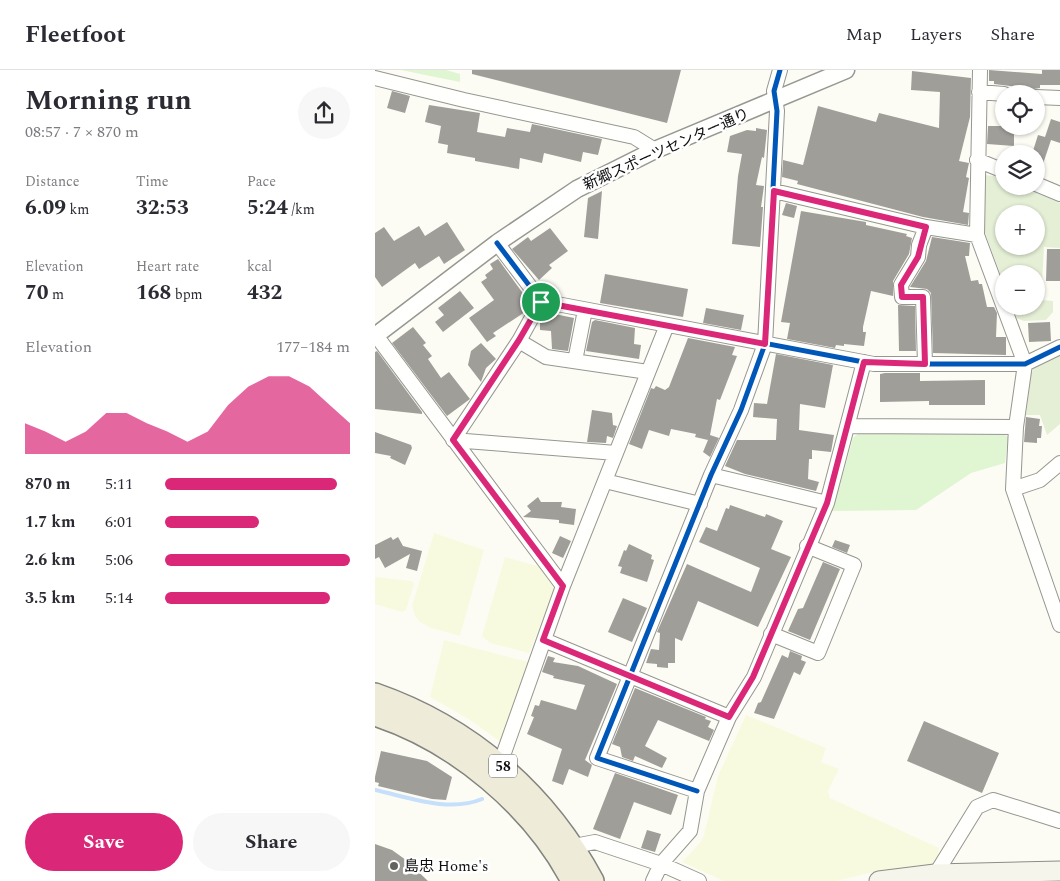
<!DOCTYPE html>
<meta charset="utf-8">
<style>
:root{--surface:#fff;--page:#f7f7f7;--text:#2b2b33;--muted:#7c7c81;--line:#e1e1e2;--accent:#db2777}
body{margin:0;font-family:Spectral,"Noto Sans JP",serif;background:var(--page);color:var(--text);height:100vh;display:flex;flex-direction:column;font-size:19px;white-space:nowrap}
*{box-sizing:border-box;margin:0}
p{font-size:16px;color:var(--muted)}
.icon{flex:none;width:28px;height:28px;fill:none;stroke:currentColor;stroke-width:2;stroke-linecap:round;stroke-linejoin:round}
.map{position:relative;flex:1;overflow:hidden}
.panel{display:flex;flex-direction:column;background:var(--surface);width:375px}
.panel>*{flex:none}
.fabs{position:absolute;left:620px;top:15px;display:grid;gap:10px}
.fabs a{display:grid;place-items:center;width:50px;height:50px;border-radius:50%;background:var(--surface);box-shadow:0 1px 4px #0004;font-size:25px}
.pin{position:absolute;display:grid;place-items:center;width:42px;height:42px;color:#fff;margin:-21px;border:2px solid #fff;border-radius:50%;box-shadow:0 1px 5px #0007}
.round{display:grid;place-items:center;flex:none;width:52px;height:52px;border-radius:26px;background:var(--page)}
.head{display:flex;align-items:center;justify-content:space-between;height:85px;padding:0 25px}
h1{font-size:28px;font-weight:700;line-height:38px}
.stats{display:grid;grid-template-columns:repeat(3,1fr);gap:8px;height:85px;padding:5px 25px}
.stats div{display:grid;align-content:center}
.stats b{font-size:21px;font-weight:700}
.stats small{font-size:14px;font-weight:400}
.stats p{font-size:14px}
.chart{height:140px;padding:10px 25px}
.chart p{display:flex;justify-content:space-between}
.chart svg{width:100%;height:90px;margin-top:5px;fill:var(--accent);opacity:.7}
.cta{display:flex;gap:10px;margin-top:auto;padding:10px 25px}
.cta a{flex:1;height:58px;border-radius:30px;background:var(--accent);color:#fff;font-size:20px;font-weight:700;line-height:58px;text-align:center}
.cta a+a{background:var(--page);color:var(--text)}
ul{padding:0 25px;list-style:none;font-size:16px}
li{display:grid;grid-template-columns:80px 60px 1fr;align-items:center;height:38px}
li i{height:12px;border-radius:6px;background:var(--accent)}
header{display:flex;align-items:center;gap:30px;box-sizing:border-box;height:70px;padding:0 25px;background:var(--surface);border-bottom:1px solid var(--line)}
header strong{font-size:24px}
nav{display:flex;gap:28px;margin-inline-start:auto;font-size:18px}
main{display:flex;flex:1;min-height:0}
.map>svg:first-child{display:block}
.farmland{fill:#f8fadf}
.green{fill:#e0f5d1}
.cemetery{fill:#e4efd6;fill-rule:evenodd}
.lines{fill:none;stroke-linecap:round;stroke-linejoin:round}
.stream{stroke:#c6dffa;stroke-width:4}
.building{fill:#a09e99}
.minor-casing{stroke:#969692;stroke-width:16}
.tertiary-casing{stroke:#969692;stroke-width:19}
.secondary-casing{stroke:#8c8c89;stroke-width:21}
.primary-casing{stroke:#83837f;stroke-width:24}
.minor{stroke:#fffffd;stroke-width:14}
.tertiary{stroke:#fffffd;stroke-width:16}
.secondary{stroke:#f5f5eb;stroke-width:19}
.primary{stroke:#eeecd9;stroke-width:21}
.cycleway-casing{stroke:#fff;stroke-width:8}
.cycleway{stroke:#0057b8;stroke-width:5}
.route-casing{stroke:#fff;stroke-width:10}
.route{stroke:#db2777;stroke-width:6}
.poi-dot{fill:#62625f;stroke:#fff;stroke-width:2}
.labels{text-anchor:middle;stroke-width:5;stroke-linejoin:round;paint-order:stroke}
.shield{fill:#fff;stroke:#575757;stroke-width:1}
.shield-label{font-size:14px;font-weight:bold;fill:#0f0f0f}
.street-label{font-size:15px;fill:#0f0f0f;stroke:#fff}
.poi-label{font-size:15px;fill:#0f0f0f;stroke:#fff;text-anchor:start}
</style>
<header>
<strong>Fleetfoot</strong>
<nav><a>Map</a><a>Layers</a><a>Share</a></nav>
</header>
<main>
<section class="panel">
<div class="head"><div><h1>Morning run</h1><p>08:57 · 7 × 870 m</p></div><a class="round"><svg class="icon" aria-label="share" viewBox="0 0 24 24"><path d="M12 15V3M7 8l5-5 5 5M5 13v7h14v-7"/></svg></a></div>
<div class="stats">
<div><p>Distance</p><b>6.09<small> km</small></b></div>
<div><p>Time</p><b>32:53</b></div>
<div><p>Pace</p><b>5:24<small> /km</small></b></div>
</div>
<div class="stats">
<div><p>Elevation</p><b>70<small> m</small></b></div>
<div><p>Heart rate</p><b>168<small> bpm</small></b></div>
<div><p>kcal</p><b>432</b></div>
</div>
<div class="chart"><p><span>Elevation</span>177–184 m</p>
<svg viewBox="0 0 160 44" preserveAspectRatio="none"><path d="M0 44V29L10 33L20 38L30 33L40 24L50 24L60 29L70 33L80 38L90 33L100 20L110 11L120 6L130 6L140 11L150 20L160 29V44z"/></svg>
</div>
<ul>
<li><b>870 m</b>5:11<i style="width:93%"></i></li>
<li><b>1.7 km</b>6:01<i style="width:51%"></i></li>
<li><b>2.6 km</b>5:06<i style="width:100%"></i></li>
<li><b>3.5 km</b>5:14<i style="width:89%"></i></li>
</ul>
<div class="cta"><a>Save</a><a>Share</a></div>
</section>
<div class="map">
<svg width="685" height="811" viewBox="0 0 685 811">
<rect width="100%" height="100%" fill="#fcfcf4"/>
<path class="farmland" d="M59,463L109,480L85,566L56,558L45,552L40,546L37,536Z
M130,487L162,496L171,502L177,513L179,522L154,583L115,573L107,566Z
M0,507L37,511L39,514L31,540L27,542L0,534Z
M69,570L153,592L127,673L95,650L55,627Z
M371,645L451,678L446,692L464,699L453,721L455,728L564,778L563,787L557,794L502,801L462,811H349L307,792L325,773L329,765L343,706Z"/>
<path class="green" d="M26,0H71L85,4V12Z
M484,363L630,365L633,367L630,393L596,403L541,440L454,441L465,415L478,368Z"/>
<path class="cemetery" d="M609,105L619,106L629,110V116H645L685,133V178L669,177L666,230L678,231V242L671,250L649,251L641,248L637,236H661V204H629V214L608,157ZM629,144H661V176H629Z
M685,284V354L672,365L665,345H651L656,304L660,296Z"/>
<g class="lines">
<path class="stream" d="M0,720C33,727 74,743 107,729"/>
</g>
<path class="building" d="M97,0H306L292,53L97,4Z
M614,0L667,4V0H685V15H665V18L659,19L619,14V11H614Z
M537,1L596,8L595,47L584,91L594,93L591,107L594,108L588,142L594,143L593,155L548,147L422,114L423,111L407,107L408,90L428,95L443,36L501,52L504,43L564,58L565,22L536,20Z
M17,21L35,26L30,43L12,38Z
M54,35L105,43L102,62L130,67L132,58L155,62L157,54L227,69L223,85L208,82L206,92L169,83L167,93L145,88L144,99L100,91V88L72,83L73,75L63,73L66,56L50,52Z
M676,49L685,52V73L676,70L664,106L661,105V84H657L663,65L670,67Z
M613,56H639V76L612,74Z
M381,58L392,60L389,88L387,87L381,115L389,116L386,137H388L385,177L357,174L363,106L367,84L352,82L355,66L372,60L381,61Z
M227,121L223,169L209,167L213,128Z
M411,133L422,136L419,148L407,145Z
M426,141L491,152V155L532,164L531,166L537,168L534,184L518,211V226L496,221L488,257V262H491L489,276L469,274V276L461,275L460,278L412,269L415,253L406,252Z
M72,152L90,180L69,194L64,186L44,199L40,193L7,217L0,207V163L9,157L19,171L44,156L50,166Z
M175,158L193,181L174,195L177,198L164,210L137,179L153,167L156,171Z
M557,167L595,173L594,186H590L596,211L603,210L604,214H607L612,237H619L622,243L621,267H631V285L558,283L556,223L552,219L535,217L551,191Z
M672,179H685V211H671Z
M123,189L155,233L150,242L118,263L121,266L112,272L94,248L119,230L106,212L112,208L110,205L118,199L115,194Z
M230,204L313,219L308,247L225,233Z
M85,221L99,238L68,262L60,252L69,245L63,238Z
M523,235L540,236L541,281H524Z
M331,238L369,245L366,260L328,253Z
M170,242L199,248L193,281L177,279L176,261L165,260V250Z
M220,250L260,258L259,274L266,275L264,289L211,281L217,252Z
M675,252L676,271L654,272L653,253Z
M38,257L51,273L48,275L57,286L53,289L66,308L74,302L95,329L72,346L17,273Z
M313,268L360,277L357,285L362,286L345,330L342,329L335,365L344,368L335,387L328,382L333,370L320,367L321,364L296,359L294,366L274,360L267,379L254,374L276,318L279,319L281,316L290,320L294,317Z
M106,273L121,289L111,298L106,312L93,295L96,281Z
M2,281L47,342V344L0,339V282Z
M401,284L458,295L450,338L425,334L424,360L459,365L456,382L437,380V389H434L433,409L444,412L441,421L370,404L350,396L362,370H401L402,349L378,347L379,333L392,334Z
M510,303H545V311L610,310V335H554V331L505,332V304Z
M217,340L237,343L238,355L242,356L238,368L232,366L231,373L212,372Z
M651,347L665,349L664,356H667L666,368H662V373L649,372Z
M0,362L36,375L37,378L30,395L15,388L16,386L0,383Z
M163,427L166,432H187L186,437L201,439L199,455L184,453V450L148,447L156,441L152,436Z
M355,435L390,447L391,444L408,451L396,479L416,487L383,557L323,531L307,571L300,568V593H293V598L282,597V594L271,593L276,579L284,580L285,563L282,562L312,494L376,522L385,498L324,472L331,457L342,461L351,438L354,439Z
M185,466L196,471L188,488L177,483Z
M16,467L18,470L23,467L28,476L47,481L42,501L31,498L35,484L10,498L4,487L0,489V475Z
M460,470L475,475L472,483L457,477Z
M254,474L277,485L276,489L279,490L272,512L245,503L247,497L243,496L249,480L251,481Z
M448,492L465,499L435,570L413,561L423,539L428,538Z
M248,528L272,538L257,572L233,562Z
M415,581L427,586L426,590L431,592L425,605L419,602L399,649L379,643L383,633L386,632L407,585L413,588Z
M173,586L180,588L178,592L203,596L242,614L210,690L217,695L213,707L194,699L188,715L177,711L187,679L152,664L159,647L156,646L160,635L164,636L166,630L201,640L210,615L178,608L179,606L167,602Z
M260,618L331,647L330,649L336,651L333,657L339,660L334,671L283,650L270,676L292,688L287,698L260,686L258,691L247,687L245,677L237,674Z
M549,651L624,683L607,723L532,691Z
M6,681L52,691L77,707L71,730L57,729L3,716L4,713L0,712V707Z
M240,703L303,725L296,745L259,732L245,769L218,759Z
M272,760L286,764L280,782L266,778Z
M0,774L17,780L31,790L53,811H0Z"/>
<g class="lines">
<g class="minor-casing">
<path id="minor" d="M605,0L602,165L650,294L641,357L638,419L685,555
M0,8L89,30L259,67L280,80
M604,22L629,24
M661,27L685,28
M602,90L629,101
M661,114L685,124
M399,121L551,157L602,165
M122,173L166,231L499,294H650L685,277
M166,231L144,271L78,370L241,383
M0,264L188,516
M144,271L171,287L273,302
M200,291L210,240
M550,294L548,227H527L526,215L543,187L544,175L551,157
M474,356L641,357
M336,405L452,433
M230,411L325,434
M638,419L665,410L685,393
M396,564L443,583L479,495L432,476
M169,570L354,647
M125,694L188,516L292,255
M322,721L222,688L336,405L366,340L390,274L402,41L399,21L405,0
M199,776L220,772L286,794L324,811
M557,810L602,737L618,730L685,751
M278,811L286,794L315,761L322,721L354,647L379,607L452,433L489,292"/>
</g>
<g class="tertiary-casing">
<path id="tertiary" d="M0,266L122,173L202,119L280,80L471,0"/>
</g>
<g class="secondary-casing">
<path id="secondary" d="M504,811L560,804L685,801"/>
</g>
<g class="primary-casing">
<path id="primary" d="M0,624C95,657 171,723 218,811
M0,645C80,671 158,736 197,811"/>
</g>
<use href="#minor" class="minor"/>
<use href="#tertiary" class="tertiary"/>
<use href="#secondary" class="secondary"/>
<use href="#primary" class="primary"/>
<g class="cycleway-casing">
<path id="cycleway" d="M122,173L166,231L499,294H650L685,277
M322,721L222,688L336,405L366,340L390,274L402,41L399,21L405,0"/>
</g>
<use href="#cycleway" class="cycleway"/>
</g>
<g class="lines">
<g class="route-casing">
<path id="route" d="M399,121L551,157L543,187L526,215L527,227H548L550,294L489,292L452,433L378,607L354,647L168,570L188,516L78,370L144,270L166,232L390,274Z"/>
</g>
<use href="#route" class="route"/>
</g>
<circle class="poi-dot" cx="19" cy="796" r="5"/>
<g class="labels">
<rect class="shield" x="114" y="684.5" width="28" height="23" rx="4"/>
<g class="shield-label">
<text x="128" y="701">58</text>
</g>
<g class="street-label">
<text transform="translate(291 79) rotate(-24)" y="5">新郷スポーツセンター通り</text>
</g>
<g class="poi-label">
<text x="29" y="801">島忠 Home's</text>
</g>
</g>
</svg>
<div class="fabs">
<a><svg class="icon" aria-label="locate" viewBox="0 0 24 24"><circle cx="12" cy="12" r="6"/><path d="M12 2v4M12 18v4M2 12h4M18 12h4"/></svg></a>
<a><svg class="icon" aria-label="layers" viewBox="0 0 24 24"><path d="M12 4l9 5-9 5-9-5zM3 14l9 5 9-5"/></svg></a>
<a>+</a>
<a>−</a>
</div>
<div class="pin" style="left:166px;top:232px;background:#1e9e55"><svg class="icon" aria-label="arrive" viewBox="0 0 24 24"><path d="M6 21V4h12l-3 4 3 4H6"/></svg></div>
</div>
</main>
